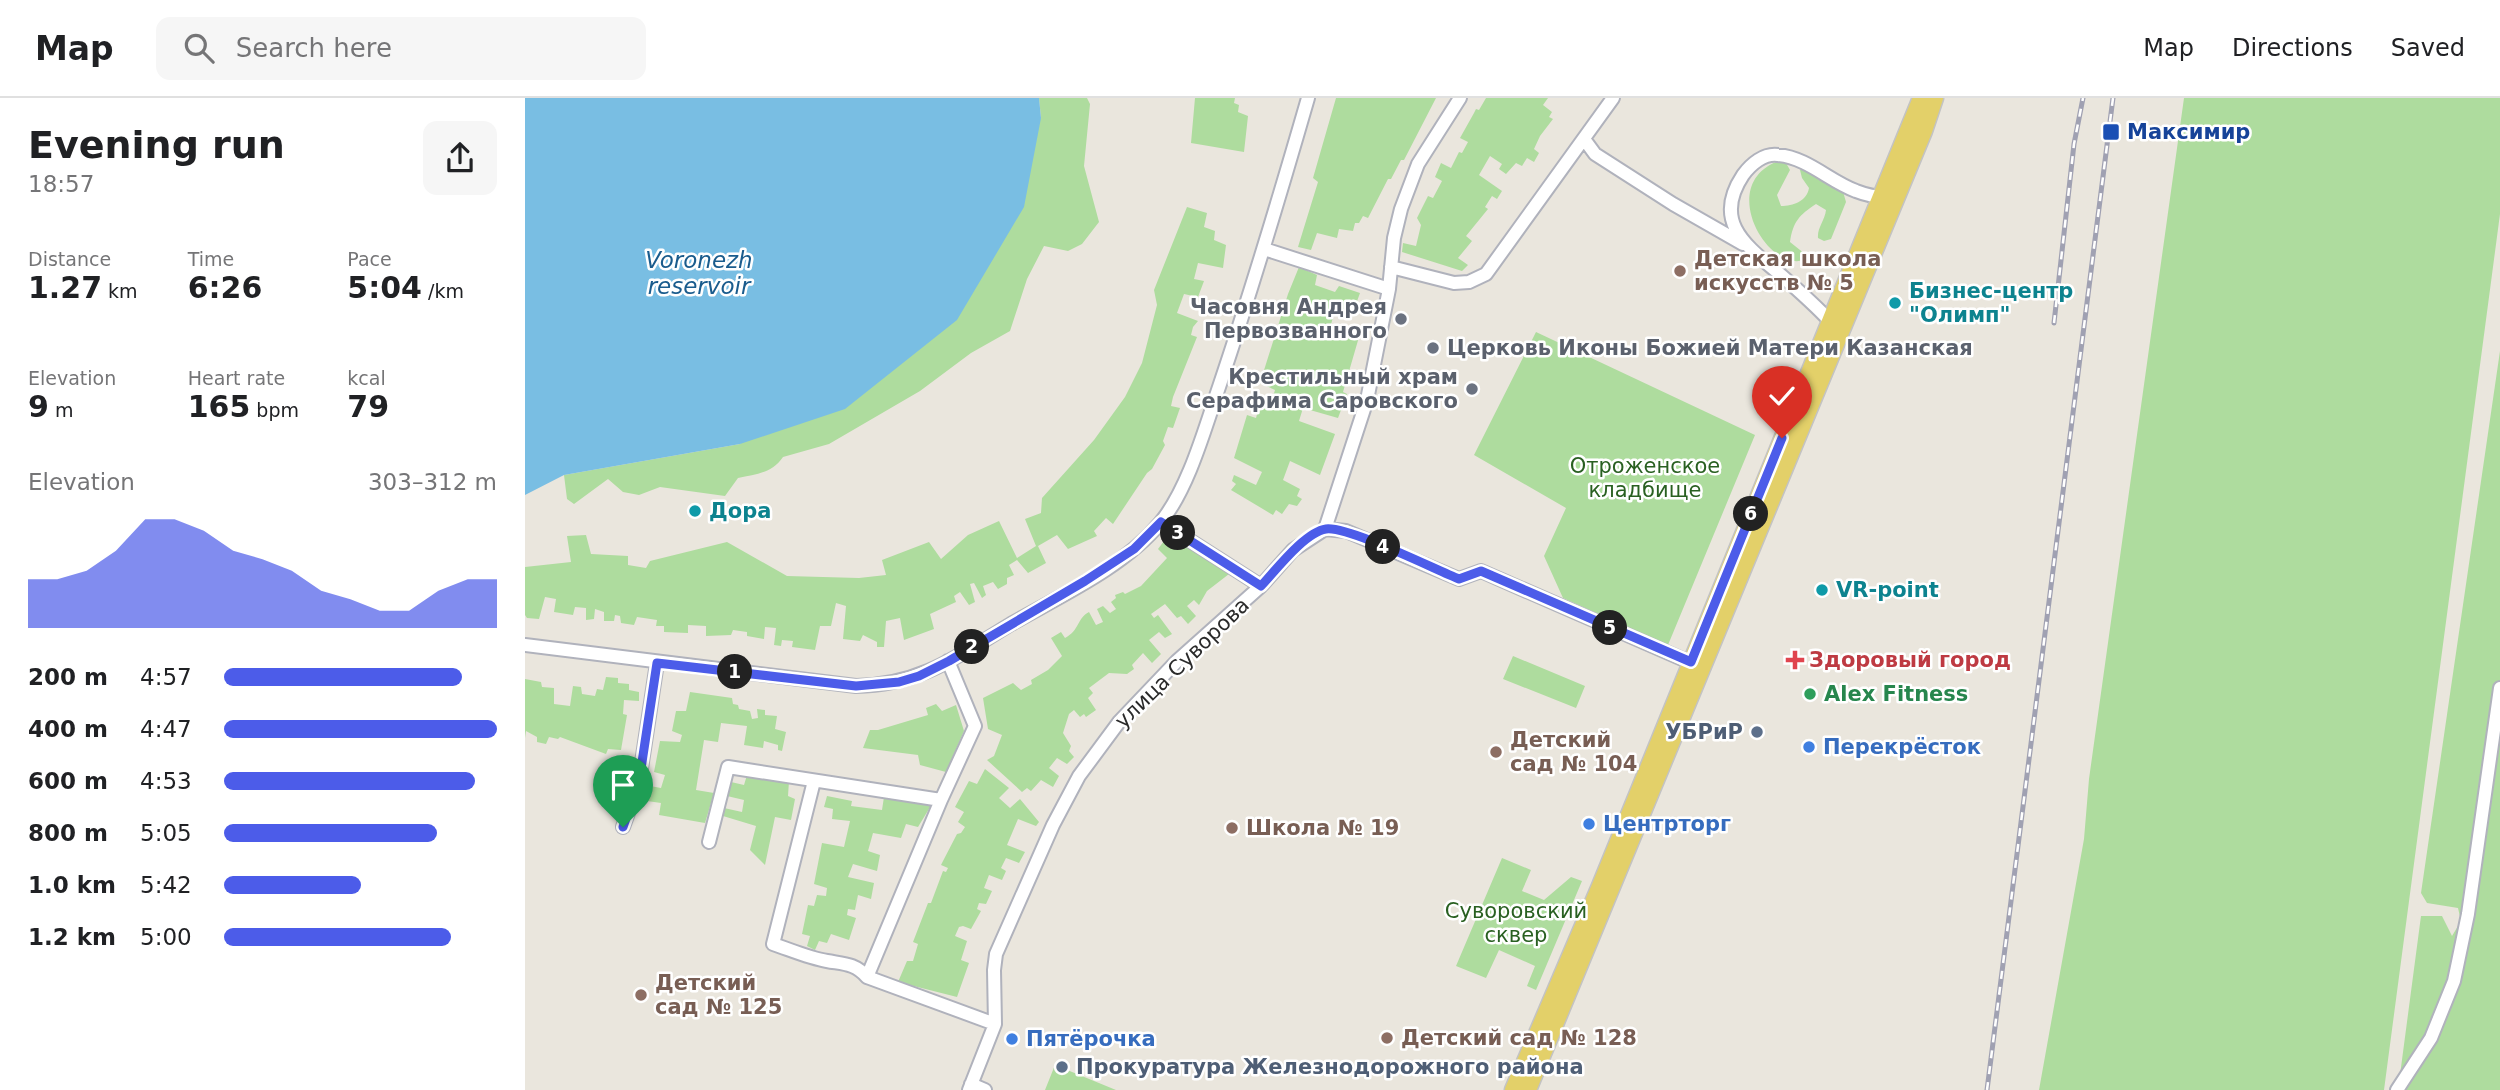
<!DOCTYPE html>
<meta charset="utf-8">
<style>
:root{--surface:#fff;--page:#f6f6f6;--text:#202124;--muted:#757577;--line:#e0e0e0;--accent:#4c5ce9}
body{margin:0;font-family:"DejaVu Sans",sans-serif;background:var(--page);color:var(--text);height:100vh;display:flex;flex-direction:column;font-size:26px;white-space:nowrap}
*{box-sizing:border-box;margin:0}
p{font-size:23px;color:var(--muted)}
.icon{flex:none;width:38px;height:38px;fill:none;stroke:currentColor;stroke-width:2;stroke-linecap:round;stroke-linejoin:round}
.map{position:relative;flex:1;overflow:hidden}
.side{display:flex;flex-direction:column;background:var(--surface);width:525px}
.side>*{flex:none}
.pin{position:absolute;display:grid;place-items:center;width:60px;height:60px;color:#fff;margin:-72px -30px;border-radius:50% 50% 50% 0;rotate:-45deg;box-shadow:0 0 7px #0007}
.pin .icon{rotate:45deg}
.km{position:absolute;width:35px;height:35px;margin:-18px;border-radius:50%;background:#222;color:#fff;font-size:19px;line-height:35px;text-align:center}
.round{display:grid;place-items:center;flex:none;width:74px;height:74px;border-radius:14px;background:var(--page)}
.headline{display:flex;align-items:center;justify-content:space-between;height:119px;padding:0 28px}
h1{font-size:38px;font-weight:700;line-height:52px}
.stats{display:grid;grid-template-columns:repeat(3,1fr);gap:10px;height:119px;padding:7px 28px}
.stats div{display:grid;align-content:center}
.stats b{font-size:30px;font-weight:700}
.stats small{font-size:19px;font-weight:400}
.stats p{font-size:19px}
.chart{height:196px;padding:14px 28px}
.chart p{display:flex;justify-content:space-between}
.chart svg{width:100%;height:126px;margin-top:7px;fill:var(--accent);opacity:.7}
ul{padding:0 28px;list-style:none;font-size:23px}
li{display:grid;grid-template-columns:112px 84px 1fr;align-items:center;height:52px}
li i{height:18px;border-radius:9px;background:var(--accent)}
header{display:flex;align-items:center;gap:42px;box-sizing:border-box;height:98px;padding:0 35px;background:var(--surface);border-bottom:2px solid var(--line)}
header strong{font-size:33px}
nav{display:flex;gap:38px;margin-inline-start:auto;font-size:24px}
.search{width:490px;height:63px;background:var(--page);display:flex;align-items:center;gap:18px;box-sizing:border-box;padding:0 24px;border-radius:14px;color:var(--muted);font-size:26px}
main{display:flex;flex:1;min-height:0}
.map>svg:first-child{display:block}
.green{fill:#aedc9e}
.water{fill:#79bee3}
.lines{fill:none;stroke-linecap:round;stroke-linejoin:round}
.minor-casing{stroke:#b0b2bc;stroke-width:16}
.major-casing{stroke:#c3c3c3;stroke-width:19}
.minor{stroke:#fff;stroke-width:12}
.major{stroke:#e3d069;stroke-width:16}
.rail-casing{stroke:#a0a1b2;stroke-width:5}
.rail{stroke:#fff;stroke-width:2.5;stroke-dasharray:8;stroke-linecap:butt}
.route-casing{stroke:#fff;stroke-width:14}
.route{stroke:#4c5ce9;stroke-width:9}
.transit-dot{fill:#1a4fb4;stroke:#fff;stroke-width:2.5}
.education-dot{fill:#8d6e63;stroke:#fff;stroke-width:2.5}
.culture-dot{fill:#0f9aa8;stroke:#fff;stroke-width:2.5}
.worship-dot{fill:#6b7280;stroke:#fff;stroke-width:2.5}
.health-dot{fill:#e0444e;stroke:#fff;stroke-width:2.5}
.leisure-dot{fill:#2e9e5b;stroke:#fff;stroke-width:2.5}
.service-dot{fill:#5c6f8a;stroke:#fff;stroke-width:2.5}
.shop-dot{fill:#3f7fe0;stroke:#fff;stroke-width:2.5}
.labels{text-anchor:middle;stroke-width:5;stroke-linejoin:round;paint-order:stroke}
.transit-label{font-size:21px;font-weight:bold;fill:#164399;stroke:#fff;text-anchor:start}
.education-label{font-size:21px;font-weight:bold;fill:#785e54;stroke:#fff;text-anchor:start}
.culture-label{font-size:21px;font-weight:bold;fill:#0d838f;stroke:#fff;text-anchor:start}
.worship-label{font-size:21px;font-weight:bold;fill:#5b616d;stroke:#fff;text-anchor:end}
.park-label{font-size:21px;fill:#296021;stroke:#fff}
.health-label{font-size:21px;font-weight:bold;fill:#be3a42;stroke:#fff;text-anchor:start}
.street-label{font-size:21px;fill:#2a2a2a;stroke:#fff}
.leisure-label{font-size:21px;font-weight:bold;fill:#27864d;stroke:#fff;text-anchor:start}
.service-label{font-size:21px;font-weight:bold;fill:#4e5e75;stroke:#fff;text-anchor:end}
.shop-label{font-size:21px;font-weight:bold;fill:#366cbe;stroke:#fff;text-anchor:start}
.water-label{font-size:23px;font-style:italic;fill:#1a5c8d;stroke:#fff}
</style>
<header>
<strong>Map</strong>
<div class="search"><svg class="icon" aria-label="search" viewBox="0 0 24 24"><circle cx="10" cy="10" r="6"/><path d="M15 15l6 6"/></svg>Search here</div>
<nav><a>Map</a><a>Directions</a><a>Saved</a></nav>
</header>
<main>
<section class="side">
<div class="headline"><div><h1>Evening run</h1><p>18:57</p></div><a class="round"><svg class="icon" aria-label="share" viewBox="0 0 24 24"><path d="M12 15V3M7 8l5-5 5 5M5 13v7h14v-7"/></svg></a></div>
<div class="stats">
<div><p>Distance</p><b>1.27<small> km</small></b></div>
<div><p>Time</p><b>6:26</b></div>
<div><p>Pace</p><b>5:04<small> /km</small></b></div>
</div>
<div class="stats">
<div><p>Elevation</p><b>9<small> m</small></b></div>
<div><p>Heart rate</p><b>165<small> bpm</small></b></div>
<div><p>kcal</p><b>79</b></div>
</div>
<div class="chart"><p><span>Elevation</span>303–312 m</p>
<svg viewBox="0 0 160 44" preserveAspectRatio="none"><path d="M0 44V27L10 27L20 24L30 17L40 6L50 6L60 10L70 17L80 20L90 24L100 31L110 34L120 38L130 38L140 31L150 27L160 27V44z"/></svg>
</div>
<ul>
<li><b>200 m</b>4:57<i style="width:87%"></i></li>
<li><b>400 m</b>4:47<i style="width:100%"></i></li>
<li><b>600 m</b>4:53<i style="width:92%"></i></li>
<li><b>800 m</b>5:05<i style="width:78%"></i></li>
<li><b>1.0 km</b>5:42<i style="width:50%"></i></li>
<li><b>1.2 km</b>5:00<i style="width:83%"></i></li>
</ul>
</section>
<div class="map">
<svg width="1975" height="992" viewBox="0 0 1975 992">
<rect width="100%" height="100%" fill="#eae6dd"/>
<path class="green" d="M514,0H562L565,6L559,68L574,124L557,146L543,153L519,148L502,181L485,233L446,255L395,293L304,346L258,359C247,375 232,376 213,380L200,398L135,389L114,397L98,394L83,381L49,406L42,401L39,377L215,346L516,20Z
M670,0H710L709,5L714,7L713,14L723,18L719,54L666,45Z
M811,0H911L879,62H876L866,81H863L843,120L838,118L834,125H830L828,133L814,131L812,140L792,135L786,152L773,149L793,84L788,80Z
M961,0H1023L1018,7L1027,14L1024,19L1028,21L1015,38L1009,51L1014,55L1009,64L1002,60L997,68L991,65L981,76L974,71L977,66L965,58L954,77L977,93L972,101L967,98L960,109L963,111L941,138L947,143L933,160L943,167L937,173L877,154L878,145L891,148L896,127L892,120L903,98L908,100L917,83L910,79L916,65L926,70L934,54L937,55L943,44L935,40L949,15L951,11L954,12Z
M1659,0H1975V116L1859,992H1514L1559,741L1564,681Z
M1251,64L1261,65L1265,72L1252,97L1256,108C1268,108 1282,103 1284,90L1277,80L1275,72L1279,70L1317,90L1321,104L1306,141L1299,143L1293,140C1292,130 1300,122 1301,112L1291,106C1274,117 1268,124 1265,144L1280,156L1279,162C1242,174 1193,88 1251,64Z
M662,109L682,115L679,129L690,133L689,142L701,147L698,170L673,165L669,181L679,183L673,199L659,196L652,215L673,223L668,229L666,237L672,239L648,299L646,308L655,310L648,330L643,329L638,343L640,347L627,371L622,375L588,426L581,420L569,433L572,438L543,451L532,437L513,448L521,465L503,475L492,462L484,467L489,477L482,480V486L473,491L468,484L458,488L461,497L457,500L449,485L445,486L450,504L444,507L435,494L429,498L431,504L405,516L409,531L379,542L375,520L361,523L359,549H352V544L338,537L335,543L318,541L321,508L311,505L306,528H295L290,552L267,549L268,543L257,542L256,548L249,547L251,530L240,529L239,541L222,538V534L208,532L206,537L181,538V528L163,527V535L139,534V528H131L132,522L112,519L109,527L96,525L95,518L90,517L89,523H79V514L70,511L69,521L61,522V510L50,509L48,517L29,514L31,501L20,499L14,521L2,520L0,517V469L46,464L42,438L61,437L66,456L103,458V467L121,470L125,463L202,444L262,478L334,480L361,477L357,462L404,444L416,461L443,437L474,423L492,460L511,448L500,421L516,415L517,400L569,342L600,299L617,265L632,207L629,192Z
M774,169L792,177L790,187L810,194L814,188L835,195L827,217L810,212L805,230L834,239L818,294L822,296L813,320L778,310L774,323L810,336L795,377L765,363L758,382L775,391L772,398L777,401L772,408L764,406L757,416L751,412L748,417L706,392L711,386L707,383L709,377L731,387L737,374L709,360L722,317L731,320L736,302L746,305L750,292L735,285L763,196Z
M1011,234L1230,337L1143,547L1038,500L1019,458L1041,410L949,357Z
M1975,253V992H1873L1896,818H1917L1927,838L1936,823L1933,810L1902,805L1896,795Z
M639,443L654,444L704,476L682,493L674,507L669,502L662,508L671,518L663,526L656,518L652,520L640,506L626,516L629,520L633,517L647,536L640,540L634,534L624,542L636,556L627,565L618,555L607,567L609,571L602,576L584,575L564,590L568,595L563,600L571,612L561,619L559,616L555,619L549,612L544,616L538,635L546,648L544,653L549,659L542,666L532,660L524,670L534,678L528,689L516,682L506,693L502,690L497,694L462,662L469,658L477,637L463,631L458,600L488,585L496,592L507,586L506,582L523,572L537,558L526,540L536,534L540,540C555,532 552,520 564,514L571,527L578,524L572,511L578,508L585,515L591,511L586,504L591,500L590,497L598,494L600,496L616,488L642,460L633,451Z
M988,558L1060,588L1051,610L978,581Z
M81,579L93,580V585L104,586V592L114,594V603L99,602L98,616L102,617L96,652L83,651L81,656L35,639L33,641L24,639L21,646L12,644V639L1,633L0,640V581L16,584L17,589L29,590V606L45,608L48,588L56,589L57,596L70,598L72,591L78,592Z
M165,594L207,600L208,606L213,607L214,611L225,613L227,621L233,620L232,611L240,612V617L252,618L250,631L261,634L257,653L253,652V647L239,643L238,650L219,647L222,628L196,625L193,644L179,642L171,692L189,695L180,725L134,717L136,705L122,703L125,688L136,690L140,677L129,674L135,643L155,644L157,637L147,633L151,613H161Z
M411,606L417,613L431,607L439,633L421,674L395,667L393,657L338,650L345,632H353L403,617L401,610Z
M460,671L484,690L474,700L485,710L495,701L514,724L511,728L493,721L482,747L500,754L494,765L481,760L476,770L481,773L477,782L464,777L459,790L467,793L461,806L454,805L452,811L456,813L446,831L438,828L434,829L430,838L442,843L436,862L444,865L432,899L373,884L382,863H388L393,846L388,844L403,805H406L418,773L421,774L423,770L416,767L418,763L432,736L436,735L440,729L433,724L439,714L430,709L444,683L452,686Z
M222,677L264,683L263,698L270,701L266,722L250,719L240,767L225,752L231,728L198,718L199,710L217,714L219,702L202,698L206,684L219,687Z
M302,698L327,703L326,708L357,712L359,699L407,706L393,729L381,726L376,740L348,735L343,753L355,757L352,773L328,766L323,779L349,785L346,801L333,797L330,812L323,811L322,817L331,820L324,842L306,836L302,845L294,843L290,852L282,848L285,838L277,836L283,807L289,808L292,797L301,798L302,790L289,786L297,745L319,749L325,723L307,721L308,711L299,709Z
M977,760L1006,772L997,793L1019,802L1046,779L1057,783L1011,892L1002,888L1010,868L974,852L961,880L931,868Z
M530,967L591,992H520Z"/>
<path class="water" d="M0,0H514L516,20L499,109L432,222L320,311L215,346L39,377L0,397Z"/>
<g class="lines">
<g class="minor-casing">
<path id="minor" d="M1059,41L1070,56L1148,106L1218,146
M739,151L864,191
M866,169L929,185L944,184L961,176L1088,0
M1304,222C1289,206 1273,192 1257,178C1223,149 1186,125 1218,77C1226,66 1239,55 1253,57C1283,60 1304,83 1331,93C1341,97 1352,99 1363,100
M636,424L736,488
M800,431L821,433L934,481L956,473L1171,567
M0,547L331,588C396,587 433,558 486,526C535,498 599,469 635,425C663,392 680,330 694,289C726,194 755,97 783,0
M289,683L248,846C266,852 284,860 302,863C318,866 330,865 342,879L470,926
M98,729L114,684L132,565
M184,744L203,669L416,702
M342,879L416,702L450,628L423,563
M446,986L460,992
M444,992L470,926L469,872L471,856L528,727L554,678L594,624L652,563L736,488L768,452L800,431L842,302L864,191L869,140L876,111L893,66L935,0
M1872,992L1906,940L1929,883L1943,816L1975,590"/>
</g>
<g class="major-casing">
<path id="major" d="M988,992L1075,788L1396,0
M1003,992L1399,33L1410,0"/>
</g>
<use href="#minor" class="minor"/>
<use href="#major" class="major"/>
<g class="rail-casing">
<path id="rail" d="M1529,225L1549,46L1558,0
M1462,992L1588,0"/>
</g>
<use href="#rail" class="rail"/>
</g>
<g class="lines">
<g class="route-casing">
<path id="route" d="M98,729L114,684L132,565L331,588L374,584L394,578L424,563L560,483L609,451L636,424L736,488C751,472 780,434 801,431C823,428 909,471 934,481L956,473L1166,564L1257,340"/>
</g>
<use href="#route" class="route"/>
</g>
<rect class="transit-dot" x="1577" y="25" width="18" height="18" rx="3.5"/>
<g class="education-dot">
<circle cx="1155" cy="173" r="7"/>
<circle cx="971" cy="654" r="7"/>
<circle cx="707" cy="730" r="7"/>
<circle cx="116" cy="897" r="7"/>
<circle cx="862" cy="940" r="7"/>
</g>
<g class="culture-dot">
<circle cx="1370" cy="205" r="7"/>
<circle cx="170" cy="413" r="7"/>
<circle cx="1297" cy="492" r="7"/>
</g>
<g class="worship-dot">
<circle cx="876" cy="221" r="7"/>
<circle cx="908" cy="250" r="7"/>
<circle cx="947" cy="291" r="7"/>
</g>
<path class="health-dot" d="M1266.5 551.5h7v7h7v7h-7v7h-7v-7h-7v-7h7z"/>
<circle class="leisure-dot" cx="1285" cy="596" r="7"/>
<g class="service-dot">
<circle cx="1232" cy="634" r="7"/>
<circle cx="537" cy="969" r="7"/>
</g>
<g class="shop-dot">
<circle cx="1284" cy="649" r="7"/>
<circle cx="1064" cy="726" r="7"/>
<circle cx="487" cy="941" r="7"/>
</g>
<g class="labels">
<g class="transit-label">
<text x="1602" y="41">Максимир</text>
</g>
<g class="education-label">
<text x="1169" y="168">Детская школа<tspan x="1169" dy="24">искусств № 5</tspan></text>
<text x="985" y="649">Детский<tspan x="985" dy="24">сад № 104</tspan></text>
<text x="721" y="737">Школа № 19</text>
<text x="130" y="892">Детский<tspan x="130" dy="24">сад № 125</tspan></text>
<text x="876" y="947">Детский сад № 128</text>
</g>
<g class="culture-label">
<text x="1384" y="200">Бизнес-центр<tspan x="1384" dy="24">"Олимп"</tspan></text>
<text x="184" y="420">Дора</text>
<text x="1311" y="499">VR-point</text>
</g>
<g class="worship-label">
<text x="862" y="216">Часовня Андрея<tspan x="862" dy="24">Первозванного</tspan></text>
<text x="922" y="257" text-anchor="start">Церковь Иконы Божией Матери Казанская</text>
<text x="933" y="286">Крестильный храм<tspan x="933" dy="24">Серафима Саровского</tspan></text>
</g>
<g class="park-label">
<text x="1120" y="375">Отроженское<tspan x="1120" dy="24">кладбище</tspan></text>
<text x="991" y="820">Суворовский<tspan x="991" dy="24">сквер</tspan></text>
</g>
<g class="health-label">
<text x="1284" y="569">Здоровый город</text>
</g>
<g class="street-label">
<text transform="translate(657 565) rotate(-44)" y="7">улица Суворова</text>
</g>
<g class="leisure-label">
<text x="1299" y="603">Alex Fitness</text>
</g>
<g class="service-label">
<text x="1218" y="641">УБРиР</text>
<text x="551" y="976" text-anchor="start">Прокуратура Железнодорожного района</text>
</g>
<g class="shop-label">
<text x="1298" y="656">Перекрёсток</text>
<text x="1078" y="733">Центрторг</text>
<text x="501" y="948">Пятёрочка</text>
</g>
<g class="water-label">
<text x="174" y="170">Voronezh<tspan x="174" dy="26">reservoir</tspan></text>
</g>
</g>
</svg>
<div class="pin" style="left:98px;top:729px;background:#1e9e55"><svg class="icon" aria-label="arrive" viewBox="0 0 24 24"><path d="M6 21V4h12l-3 4 3 4H6"/></svg></div>
<div class="pin" style="left:1257px;top:340px;background:#d93025"><svg class="icon" aria-label="check" viewBox="0 0 24 24"><path d="M5 12l5 5 9-10"/></svg></div>
<b class="km" style="left:210px;top:574px">1</b>
<b class="km" style="left:447px;top:549px">2</b>
<b class="km" style="left:653px;top:435px">3</b>
<b class="km" style="left:858px;top:449px">4</b>
<b class="km" style="left:1085px;top:530px">5</b>
<b class="km" style="left:1226px;top:416px">6</b>
</div>
</main>
